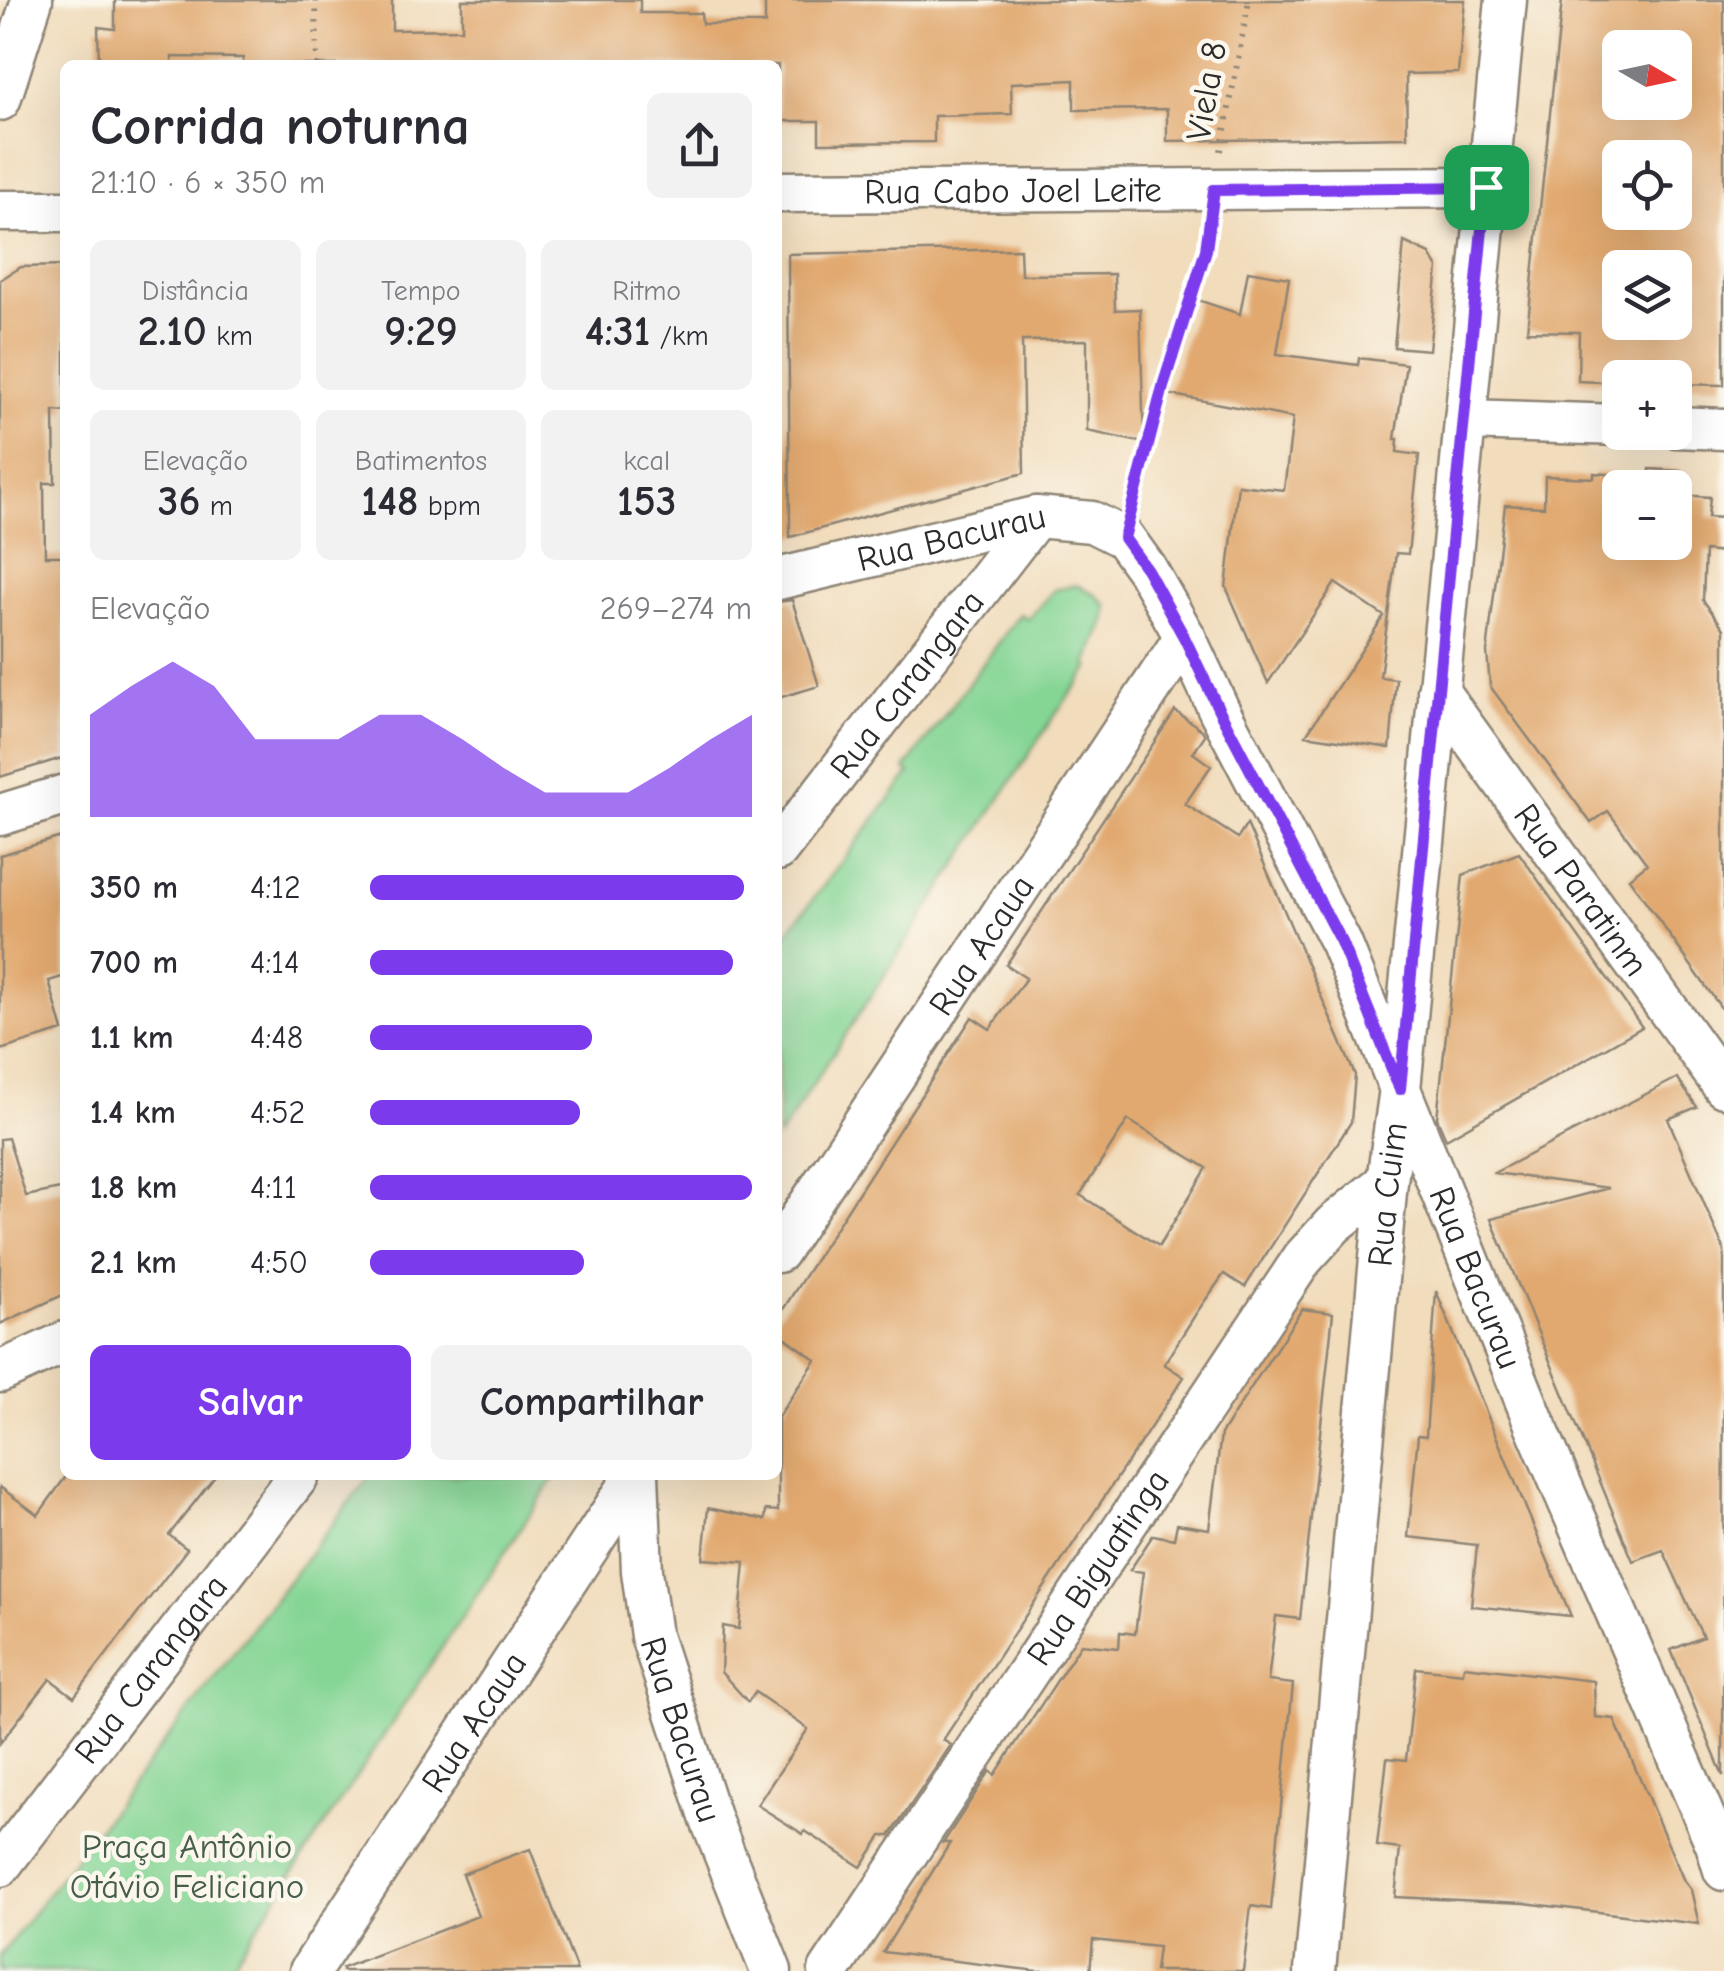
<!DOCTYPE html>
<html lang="pt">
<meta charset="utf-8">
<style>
:root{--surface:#fff;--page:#f2f2f3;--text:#2b2b33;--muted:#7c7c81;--accent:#7c3aed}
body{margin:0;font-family:"Comic Neue",sans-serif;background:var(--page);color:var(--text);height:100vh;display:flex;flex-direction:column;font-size:38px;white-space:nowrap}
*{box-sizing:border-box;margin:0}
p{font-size:32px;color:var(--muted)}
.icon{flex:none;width:55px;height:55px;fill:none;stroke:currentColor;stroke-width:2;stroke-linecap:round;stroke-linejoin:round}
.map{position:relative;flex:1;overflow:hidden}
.drawer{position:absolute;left:60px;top:60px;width:722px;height:1420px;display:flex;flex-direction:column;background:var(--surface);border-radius:15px;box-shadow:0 10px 40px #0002}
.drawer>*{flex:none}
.needle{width:65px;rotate:99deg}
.controls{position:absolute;left:1602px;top:30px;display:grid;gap:20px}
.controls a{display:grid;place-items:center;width:90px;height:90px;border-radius:15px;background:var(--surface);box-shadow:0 10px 40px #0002;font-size:50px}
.pin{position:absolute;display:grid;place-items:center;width:85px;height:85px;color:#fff;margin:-42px;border-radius:20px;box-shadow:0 5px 15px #0006}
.round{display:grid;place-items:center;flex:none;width:105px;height:105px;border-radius:15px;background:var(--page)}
.head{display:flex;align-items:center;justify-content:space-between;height:170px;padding:0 30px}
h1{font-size:55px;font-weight:700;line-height:75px}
.metrics{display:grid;grid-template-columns:repeat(3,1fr);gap:15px;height:170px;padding:10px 30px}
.metrics div{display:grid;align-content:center;border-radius:15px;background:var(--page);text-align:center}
.metrics b{font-size:42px;font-weight:700}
.metrics small{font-size:28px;font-weight:400}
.metrics p{font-size:28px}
.chart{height:280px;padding:20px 30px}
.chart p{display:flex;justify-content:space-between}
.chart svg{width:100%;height:180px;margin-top:10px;fill:var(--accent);opacity:.7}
.button{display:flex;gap:20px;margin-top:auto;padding:20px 30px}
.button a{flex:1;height:115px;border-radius:15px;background:var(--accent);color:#fff;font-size:40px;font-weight:700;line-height:115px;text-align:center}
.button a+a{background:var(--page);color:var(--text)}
ul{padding:0 30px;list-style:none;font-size:32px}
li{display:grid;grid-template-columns:160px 120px 1fr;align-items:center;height:75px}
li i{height:25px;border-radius:12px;background:var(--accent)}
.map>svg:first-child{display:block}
.green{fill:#85d595;stroke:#588060;stroke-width:2.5}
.building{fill:#e1a96f;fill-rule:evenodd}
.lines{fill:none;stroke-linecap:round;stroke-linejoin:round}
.minor-casing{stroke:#8e8474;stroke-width:45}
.path{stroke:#8e8474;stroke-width:6;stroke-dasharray:2.5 8;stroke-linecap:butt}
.minor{stroke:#fff;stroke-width:40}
.route-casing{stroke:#fff;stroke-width:20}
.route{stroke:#7c3aed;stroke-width:12}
.labels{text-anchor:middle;stroke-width:9;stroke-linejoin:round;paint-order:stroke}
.street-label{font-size:35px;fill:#2b2b2b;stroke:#fbf7ec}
.park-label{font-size:35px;fill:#465e4b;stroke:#fbf7ec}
</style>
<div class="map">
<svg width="1724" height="1971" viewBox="0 0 1724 1971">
<rect width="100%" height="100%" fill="#fbf7ec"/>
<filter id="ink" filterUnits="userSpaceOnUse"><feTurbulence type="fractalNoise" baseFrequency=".01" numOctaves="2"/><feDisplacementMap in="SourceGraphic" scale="20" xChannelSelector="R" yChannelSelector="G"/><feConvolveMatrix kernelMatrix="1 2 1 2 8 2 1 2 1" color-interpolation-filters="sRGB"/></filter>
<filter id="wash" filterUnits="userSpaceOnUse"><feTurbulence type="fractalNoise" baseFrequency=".0048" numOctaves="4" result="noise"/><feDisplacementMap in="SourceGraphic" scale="40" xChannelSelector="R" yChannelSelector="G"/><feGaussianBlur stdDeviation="2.25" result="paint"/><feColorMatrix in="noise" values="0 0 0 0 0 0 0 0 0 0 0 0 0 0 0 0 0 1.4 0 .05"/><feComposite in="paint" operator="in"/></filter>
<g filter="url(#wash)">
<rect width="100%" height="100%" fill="#f1dcbc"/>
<path class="green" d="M1076,585L1094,593L1107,606L1106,619L1087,664L1090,667L1054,716L778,1138V945L910,773L905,769L1020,614L1028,619L1054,590Z
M370,1475H556L228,1971H0V1956Z"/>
<g id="blocks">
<path class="building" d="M115,0H392V30L462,29V0H640V13H701L702,24H765V0H1465L1458,73L1406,74L1407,137L1167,141V109L1074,110V80L1011,83L1012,114L934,116V142L819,143V121H778V65H243V58L172,57V65H99L98,27L115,29Z
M1562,0H1724V385L1675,384V378H1620V383L1578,381L1579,332L1527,331ZM1620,48H1675V102H1620ZM1620,158H1675V212H1620ZM1620,268H1675V322H1620Z
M1404,242L1430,254L1438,268L1429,350L1394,347Z
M1020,249L1021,275L1114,274L1115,310L1140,309L1144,443L1087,431V340L1022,341L1024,473L790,537L788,254Z
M65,266V412L54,411L55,483H44L45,556H65V757L0,777V280L21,267Z
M1248,271L1289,278L1277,354L1358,365L1359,358L1406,364L1395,439H1398L1397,452L1419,455L1408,554L1396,553L1380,677L1396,679L1390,748L1306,735L1384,616L1335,583L1268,683L1226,587L1238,485L1284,490L1293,418L1168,394L1198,300L1240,314Z
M1650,469L1681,471L1680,495L1710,497L1708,517L1724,518V553L1705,551L1703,600L1724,629V1012L1629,878L1647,864L1608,811L1591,823L1490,686L1487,652L1505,505L1544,507L1545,476L1594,478V473L1649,477ZM1620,488H1675V542H1620Z
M792,600L819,686L778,698V602Z
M1175,711L1202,730L1205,735L1193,753L1211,766L1185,804L1238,838L1247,824L1355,1075L1351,1122L1245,1287L1224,1274L1197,1312L1164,1364L1184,1377L943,1740L951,1745L890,1836H882L861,1867L805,1831L803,1834L757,1805L808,1729L755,1692L748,1702L721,1672L723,1626L739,1629L745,1562L703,1559L708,1508L765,1520L766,1510L778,1511V1417L816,1360L778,1332V1317L972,1017L990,1029L1026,978L1006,965ZM1128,1120L1207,1168L1159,1246L1080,1195Z
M65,836V976L49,981L63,1031L0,1050V855Z
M1519,853L1642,1027L1446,1139L1437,1118L1463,875Z
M1677,1078L1697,1107L1668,1119L1724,1250L1723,1776L1671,1650L1703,1637L1663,1550L1633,1561L1491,1219L1609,1188L1494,1173Z
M8,1138L26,1196L65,1188V1294L0,1324V1139Z
M1436,1291L1535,1530L1571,1616L1471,1606L1477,1545L1408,1537L1418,1435L1426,1436Z
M1302,1309L1333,1313L1300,1619L1276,1616L1268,1681L1293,1684L1271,1909L1251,1906L1243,1971H1155L1158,1947L1093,1940L1090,1971H1038L883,1952L950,1843H943L990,1771L995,1775L1081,1644L1119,1648L1120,1632L1135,1634L1143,1572L1130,1570L1153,1535L1174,1539L1177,1524L1209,1529L1221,1434Z
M67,1475H216L169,1535L187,1549L74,1697L50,1679L0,1743V1487L38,1515Z
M1464,1666L1594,1681L1595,1717L1614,1719L1684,1881L1691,1890L1699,1924L1524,1903L1395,1897L1400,1849L1377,1846L1387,1758L1406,1760L1416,1668L1463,1673Z
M530,1849L577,1971H342V1968L478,1916L462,1874Z"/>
</g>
</g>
<g filter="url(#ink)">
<use href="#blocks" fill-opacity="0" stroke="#8e8474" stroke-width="2.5"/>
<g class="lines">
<g class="minor-casing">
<g id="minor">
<path d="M0,100L32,0"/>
<path id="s1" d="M778,192L1486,187"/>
<path d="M0,211H65"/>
<path d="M1465,420L1620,425"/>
<path d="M1675,427L1724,429"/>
<path id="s2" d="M778,579L1036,517L1092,522L1124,538L1147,570L1185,637L1219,710L1341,943L1535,1424L1716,1844L1724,1870"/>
<path id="s3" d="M1438,691L1724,1087"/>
<path d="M0,815L65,795"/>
<path id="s4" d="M778,850L1036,517"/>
<path id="s5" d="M778,1252L1185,637"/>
<path d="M0,1372L65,1342"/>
<path id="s6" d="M638,1475L642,1571L651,1636L711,1820L771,1971"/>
<path id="s7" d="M0,1866L299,1475"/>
<path id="s8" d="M310,1971L636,1475"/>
<path id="s9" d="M829,1971L1303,1258L1333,1225L1387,1181"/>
<path id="s10" d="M1315,1971L1387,1181L1400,1089L1506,0"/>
</g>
</g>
<path class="path" d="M316,0L317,65
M1221,151L1249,0
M1134,500L1164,383L1206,250L1209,228"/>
<use href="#minor" class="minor"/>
</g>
</g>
<g class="lines" filter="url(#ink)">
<g class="route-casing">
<path id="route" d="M1486,187L1400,1089L1341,942L1219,710L1184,637L1147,570L1124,538L1164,383L1206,250L1214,190Z"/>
</g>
<use href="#route" class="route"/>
</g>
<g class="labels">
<g class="street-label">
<text transform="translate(1206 91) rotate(-80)" y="12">Viela 8</text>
<text dy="12" stroke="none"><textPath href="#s1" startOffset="235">Rua Cabo Joel Leite</textPath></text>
<text dy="12" stroke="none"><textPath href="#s2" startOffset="178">Rua Bacurau</textPath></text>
<text dy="12" stroke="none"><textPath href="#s4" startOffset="210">Rua Carangara</textPath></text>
<text dy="12" stroke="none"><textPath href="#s3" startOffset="245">Rua Paratinm</textPath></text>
<text dy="12" stroke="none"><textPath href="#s5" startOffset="368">Rua Acaua</textPath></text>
<text dy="12" stroke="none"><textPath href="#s10" startOffset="780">Rua Cuim</textPath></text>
<text dy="12" stroke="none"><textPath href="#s2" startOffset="1178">Rua Bacurau</textPath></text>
<text dy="12" stroke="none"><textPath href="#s9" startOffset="485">Rua Biguatinga</textPath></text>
<text dy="12" stroke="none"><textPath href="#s7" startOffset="248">Rua Carangara</textPath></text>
<text dy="12" stroke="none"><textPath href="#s8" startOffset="298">Rua Acaua</textPath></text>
<text dy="12" stroke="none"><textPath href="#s6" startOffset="260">Rua Bacurau</textPath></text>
</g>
<g class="park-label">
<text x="187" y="1858">Praça Antônio<tspan x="187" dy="40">Otávio Feliciano</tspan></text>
</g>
</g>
</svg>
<div class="controls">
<a><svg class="needle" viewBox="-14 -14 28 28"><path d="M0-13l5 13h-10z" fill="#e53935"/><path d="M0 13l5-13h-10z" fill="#7c7c81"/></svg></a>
<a><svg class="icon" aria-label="locate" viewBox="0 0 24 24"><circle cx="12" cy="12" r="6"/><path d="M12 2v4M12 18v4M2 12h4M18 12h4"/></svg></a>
<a><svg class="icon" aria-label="layers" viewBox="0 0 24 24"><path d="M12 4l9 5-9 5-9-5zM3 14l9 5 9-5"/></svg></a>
<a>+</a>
<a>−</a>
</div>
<div class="pin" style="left:1486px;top:187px;background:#1e9e55"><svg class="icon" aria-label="arrive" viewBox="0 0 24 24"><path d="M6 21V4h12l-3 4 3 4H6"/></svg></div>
<section class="drawer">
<div class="head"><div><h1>Corrida noturna</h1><p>21:10 · 6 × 350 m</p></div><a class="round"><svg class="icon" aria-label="share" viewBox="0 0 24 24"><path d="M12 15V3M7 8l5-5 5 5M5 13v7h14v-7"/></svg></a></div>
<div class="metrics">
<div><p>Distância</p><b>2.10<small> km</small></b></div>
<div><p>Tempo</p><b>9:29</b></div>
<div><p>Ritmo</p><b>4:31<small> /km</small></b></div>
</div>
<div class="metrics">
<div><p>Elevação</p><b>36<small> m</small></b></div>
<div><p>Batimentos</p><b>148<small> bpm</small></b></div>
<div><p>kcal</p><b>153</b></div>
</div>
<div class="chart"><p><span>Elevação</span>269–274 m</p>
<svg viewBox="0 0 160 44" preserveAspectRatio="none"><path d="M0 44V19L10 12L20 6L30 12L40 25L50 25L60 25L70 19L80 19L90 25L100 32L110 38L120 38L130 38L140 32L150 25L160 19V44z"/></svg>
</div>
<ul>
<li><b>350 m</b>4:12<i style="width:98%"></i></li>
<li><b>700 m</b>4:14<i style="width:95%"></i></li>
<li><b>1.1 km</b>4:48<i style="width:58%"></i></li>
<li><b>1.4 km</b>4:52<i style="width:55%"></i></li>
<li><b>1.8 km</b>4:11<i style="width:100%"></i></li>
<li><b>2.1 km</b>4:50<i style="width:56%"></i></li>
</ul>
<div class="button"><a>Salvar</a><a>Compartilhar</a></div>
</section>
</div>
